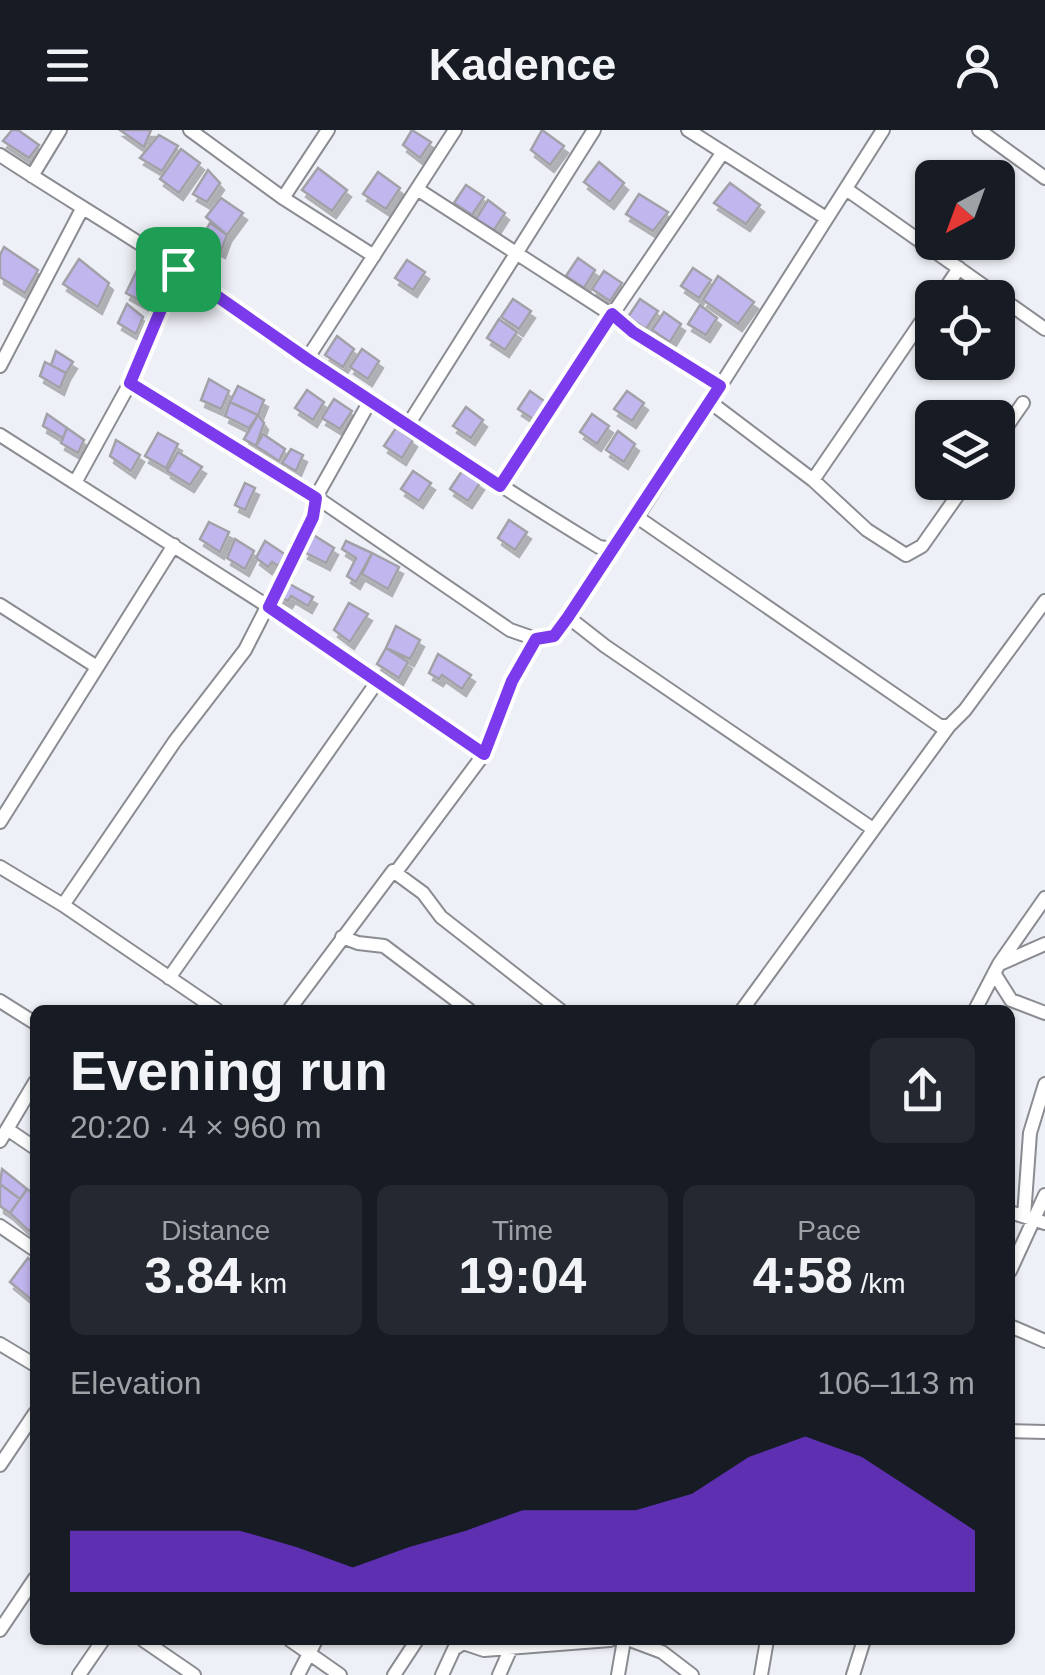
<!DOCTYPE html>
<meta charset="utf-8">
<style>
:root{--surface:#171b24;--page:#242831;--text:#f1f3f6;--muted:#9ea1a6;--accent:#7c3aed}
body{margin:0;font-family:Arial,sans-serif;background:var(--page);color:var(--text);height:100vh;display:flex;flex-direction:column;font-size:38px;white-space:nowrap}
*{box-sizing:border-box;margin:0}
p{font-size:32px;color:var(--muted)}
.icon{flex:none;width:55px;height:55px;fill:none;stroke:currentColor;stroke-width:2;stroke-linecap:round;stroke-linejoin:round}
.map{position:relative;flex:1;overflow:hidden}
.sheet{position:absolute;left:30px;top:875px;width:985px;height:640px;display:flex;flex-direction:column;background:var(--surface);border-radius:15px;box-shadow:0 2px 8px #0004}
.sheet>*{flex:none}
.needle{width:65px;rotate:221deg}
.tools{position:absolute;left:915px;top:30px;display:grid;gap:20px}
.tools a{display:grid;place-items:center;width:100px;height:100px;border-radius:15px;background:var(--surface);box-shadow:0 2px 8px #0004;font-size:50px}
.pin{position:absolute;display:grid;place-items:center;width:85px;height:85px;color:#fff;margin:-42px;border-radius:20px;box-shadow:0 5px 15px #0006}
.round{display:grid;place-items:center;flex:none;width:105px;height:105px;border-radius:15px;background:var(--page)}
.overview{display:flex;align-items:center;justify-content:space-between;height:170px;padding:0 40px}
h1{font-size:55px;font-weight:700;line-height:75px}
.metrics{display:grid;grid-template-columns:repeat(3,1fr);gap:15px;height:170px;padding:10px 40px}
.metrics div{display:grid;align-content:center;border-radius:15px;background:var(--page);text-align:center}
.metrics b{font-size:50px;font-weight:700}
.metrics small{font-size:28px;font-weight:400}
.metrics p{font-size:28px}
.chart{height:280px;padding:20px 40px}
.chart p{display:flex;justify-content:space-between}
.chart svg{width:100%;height:180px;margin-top:10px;fill:var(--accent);opacity:.7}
header{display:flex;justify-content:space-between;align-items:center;height:130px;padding:0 40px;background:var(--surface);font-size:45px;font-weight:700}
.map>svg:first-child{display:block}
.building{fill:#c1b6ee;stroke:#a2a1a7;stroke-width:2.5;filter:url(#shadow)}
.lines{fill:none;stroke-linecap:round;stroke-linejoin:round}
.street-casing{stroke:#8a8c92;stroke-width:16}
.path{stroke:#a4a6aa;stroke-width:2.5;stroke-dasharray:8 5;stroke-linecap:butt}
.street{stroke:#fff;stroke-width:12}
.route-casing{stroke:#fff;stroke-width:20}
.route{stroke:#7c3aed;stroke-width:12}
</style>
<header><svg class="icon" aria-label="menu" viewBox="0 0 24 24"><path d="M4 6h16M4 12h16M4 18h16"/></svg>Kadence<svg class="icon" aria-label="person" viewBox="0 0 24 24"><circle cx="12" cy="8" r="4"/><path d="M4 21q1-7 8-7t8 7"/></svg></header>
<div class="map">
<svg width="1045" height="1545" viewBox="0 0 1045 1545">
<defs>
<filter id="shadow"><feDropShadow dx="4" dy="7" stdDeviation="0" flood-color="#0004"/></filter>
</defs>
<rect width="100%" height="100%" fill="#edf0f6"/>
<path class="building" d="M12,0H18L39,15L29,28L3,11Z
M120,0H151L144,17Z
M412,0L431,12L420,28L403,15Z
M542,0L564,16L550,35L531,20Z
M159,5L178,16L162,41L140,28Z
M181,19L200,33L179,63L160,49Z
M599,32L624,53L610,72L584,52Z
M318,38L347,60L332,81L302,60Z
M208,40L220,53L207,72L193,64Z
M378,42L400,58L386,79L363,64Z
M730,53L760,75L746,94L714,73Z
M466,55L484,67L472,85L454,73Z
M639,64L668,82L653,101L626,84Z
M221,68L243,83L227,105L206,87Z
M488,70L505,83L494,100L476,89Z
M210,93L227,105L221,121L201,109Z
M4,117L38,140L25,163L0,147V125Z
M578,128L595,140L584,158L566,146Z
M79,129L109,153L98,177L63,154Z
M407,130L425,142L413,160L395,148Z
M141,132L164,145L148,175L126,163Z
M693,138L711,150L699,168L681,156Z
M604,141L622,153L610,171L592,159Z
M718,146L754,172L738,194L703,170Z
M513,169L531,181L519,199L501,187Z
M640,169L658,181L646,199L628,187Z
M127,174L143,187L136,204L118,193Z
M700,175L717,188L706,205L688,194Z
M664,182L681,194L670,212L652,200Z
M499,189L517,202L505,220L487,208Z
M337,206L354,219L343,237L325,225Z
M362,219L379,231L368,249L350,237Z
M56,221L73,232L66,243L51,235Z
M45,232L66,243L60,258L40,246Z
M209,249L229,261L221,279L201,270Z
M238,256L264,270L258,285L230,272Z
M307,260L324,272L313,290L295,278Z
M530,261L547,273L536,291L518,279Z
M627,261L644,273L632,291L614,279Z
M334,269L352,281L340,299L322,288Z
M230,272L258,285L249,298L225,286Z
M466,277L483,290L471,308L453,296Z
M47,284L67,298L63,308L43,296Z
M592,284L609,296L597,314L580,302Z
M258,285L264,293L256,316L244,309Z
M67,298L84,310L78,323L61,313Z
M396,298L413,310L402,328L384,316Z
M618,301L635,314L624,332L606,320Z
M158,303L178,314L166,338L145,326Z
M263,304L285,319L279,331L256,316Z
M116,310L140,325L131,341L110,326Z
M291,319L303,325L296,341L282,333Z
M178,322L202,337L190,355L167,341Z
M413,341L431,353L419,371L401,359Z
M462,341L480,353L468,371L450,359Z
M245,353L255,358L245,380L235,375Z
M509,390L527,402L515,420L498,408Z
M209,392L229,402L220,422L200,409Z
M312,404L334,418L326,433L304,422Z
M235,409L254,421L245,439L227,428Z
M265,411L286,425L278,436L272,432L268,437L256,428Z
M346,411L372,423L356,452L347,446L356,428L342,419Z
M372,423L399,437L388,459L362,444Z
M286,452L313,467L308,476L291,466L288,471L279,466Z
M349,473L368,484L350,512L334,500Z
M396,496L420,510L410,529L386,518Z
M386,518L408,532L399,548L377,534Z
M438,524L471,545L462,559L442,545L439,549L429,543Z
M2,1039L27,1059L20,1069L0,1054Z
M0,1054L20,1069L10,1083L0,1076Z
M27,1059L35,1065V1094L29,1101L10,1083Z
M28,1128L35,1134L32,1170L10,1152Z"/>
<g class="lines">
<g class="street-casing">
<path id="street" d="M190,0L283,68L374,126
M688,0L826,88
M979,0L1045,48
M0,25C59,64 121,100 180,140C319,234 456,330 599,417L612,419
M32,46L60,0
M417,59L612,185L500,356
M846,59L1045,199
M283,68L328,0
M939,168L959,138
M307,229L455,0
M0,236L82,79
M130,253L316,367L510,500L536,509L554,506L612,419L637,387L883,0
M720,256L633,202L612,185L723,22
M710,272L813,350L932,176
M408,295L594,0
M0,305L269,477L484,624L396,742
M998,309L1023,273
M813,350L867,400L906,425L922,416L967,352
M76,351L130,253L178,139
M637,387L940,596H949L965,580L1045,471
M0,475L97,537
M568,487L605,516L873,699
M0,692L174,415
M0,737L63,775
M342,807L358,813L384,816L469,880
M1002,833L1045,814
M994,843L1011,870L1045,883
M169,848L377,552
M0,871L35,893
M217,880L63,775L175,611L245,520L313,387L316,367L370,271
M289,880L393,741L423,763L441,787L560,880
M742,880L949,596
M975,880L999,834L1045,768
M7,999L35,1018
M0,1011L35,952
M1010,1082L1045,1093
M1024,1086L1030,1003L1045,954
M0,1096L35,1120
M1010,1141L1045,1065
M1010,1196L1045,1211
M0,1214L35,1235
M1010,1301L1045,1302
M0,1335L35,1283
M0,1500L35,1448
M143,1510L194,1545
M290,1510L340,1545
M630,1510L662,1522L692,1545
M79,1545L103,1510
M298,1545L316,1510
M394,1545L417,1510
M442,1545L454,1519L463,1513L484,1520L610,1510
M499,1545L511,1518
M618,1545L624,1510
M761,1545L767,1510
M853,1545L864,1510"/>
</g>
<path class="path" d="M488,614L512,551L529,521"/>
<use href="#street" class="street"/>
</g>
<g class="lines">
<g class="route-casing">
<path id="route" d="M178,139L307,229L500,356L612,184L633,202L720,256L568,487L554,506L536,509L512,551L484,624L269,477L313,387L316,368L130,253Z"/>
</g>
<use href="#route" class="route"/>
</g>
</svg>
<div class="tools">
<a><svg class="needle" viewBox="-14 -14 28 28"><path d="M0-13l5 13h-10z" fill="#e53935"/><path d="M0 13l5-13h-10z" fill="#9ea1a6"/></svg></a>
<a><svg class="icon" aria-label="locate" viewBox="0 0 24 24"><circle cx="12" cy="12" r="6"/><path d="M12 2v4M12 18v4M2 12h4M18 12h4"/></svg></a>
<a><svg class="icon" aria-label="layers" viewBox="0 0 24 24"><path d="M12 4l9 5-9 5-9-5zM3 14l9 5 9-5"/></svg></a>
</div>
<div class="pin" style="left:178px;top:139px;background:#1e9e55"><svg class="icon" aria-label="arrive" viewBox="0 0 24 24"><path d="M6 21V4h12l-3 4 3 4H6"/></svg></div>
<section class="sheet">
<div class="overview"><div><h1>Evening run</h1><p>20:20 · 4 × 960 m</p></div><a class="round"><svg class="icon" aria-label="share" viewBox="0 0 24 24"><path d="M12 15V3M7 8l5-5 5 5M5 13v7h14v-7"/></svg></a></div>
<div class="metrics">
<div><p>Distance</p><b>3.84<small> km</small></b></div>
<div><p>Time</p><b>19:04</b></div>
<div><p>Pace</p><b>4:58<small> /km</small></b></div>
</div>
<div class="chart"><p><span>Elevation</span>106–113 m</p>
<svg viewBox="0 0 160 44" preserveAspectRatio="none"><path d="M0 44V29L10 29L20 29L30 29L40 33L50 38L60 33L70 29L80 24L90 24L100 24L110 20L120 11L130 6L140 11L150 20L160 29V44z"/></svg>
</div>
</section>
</div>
